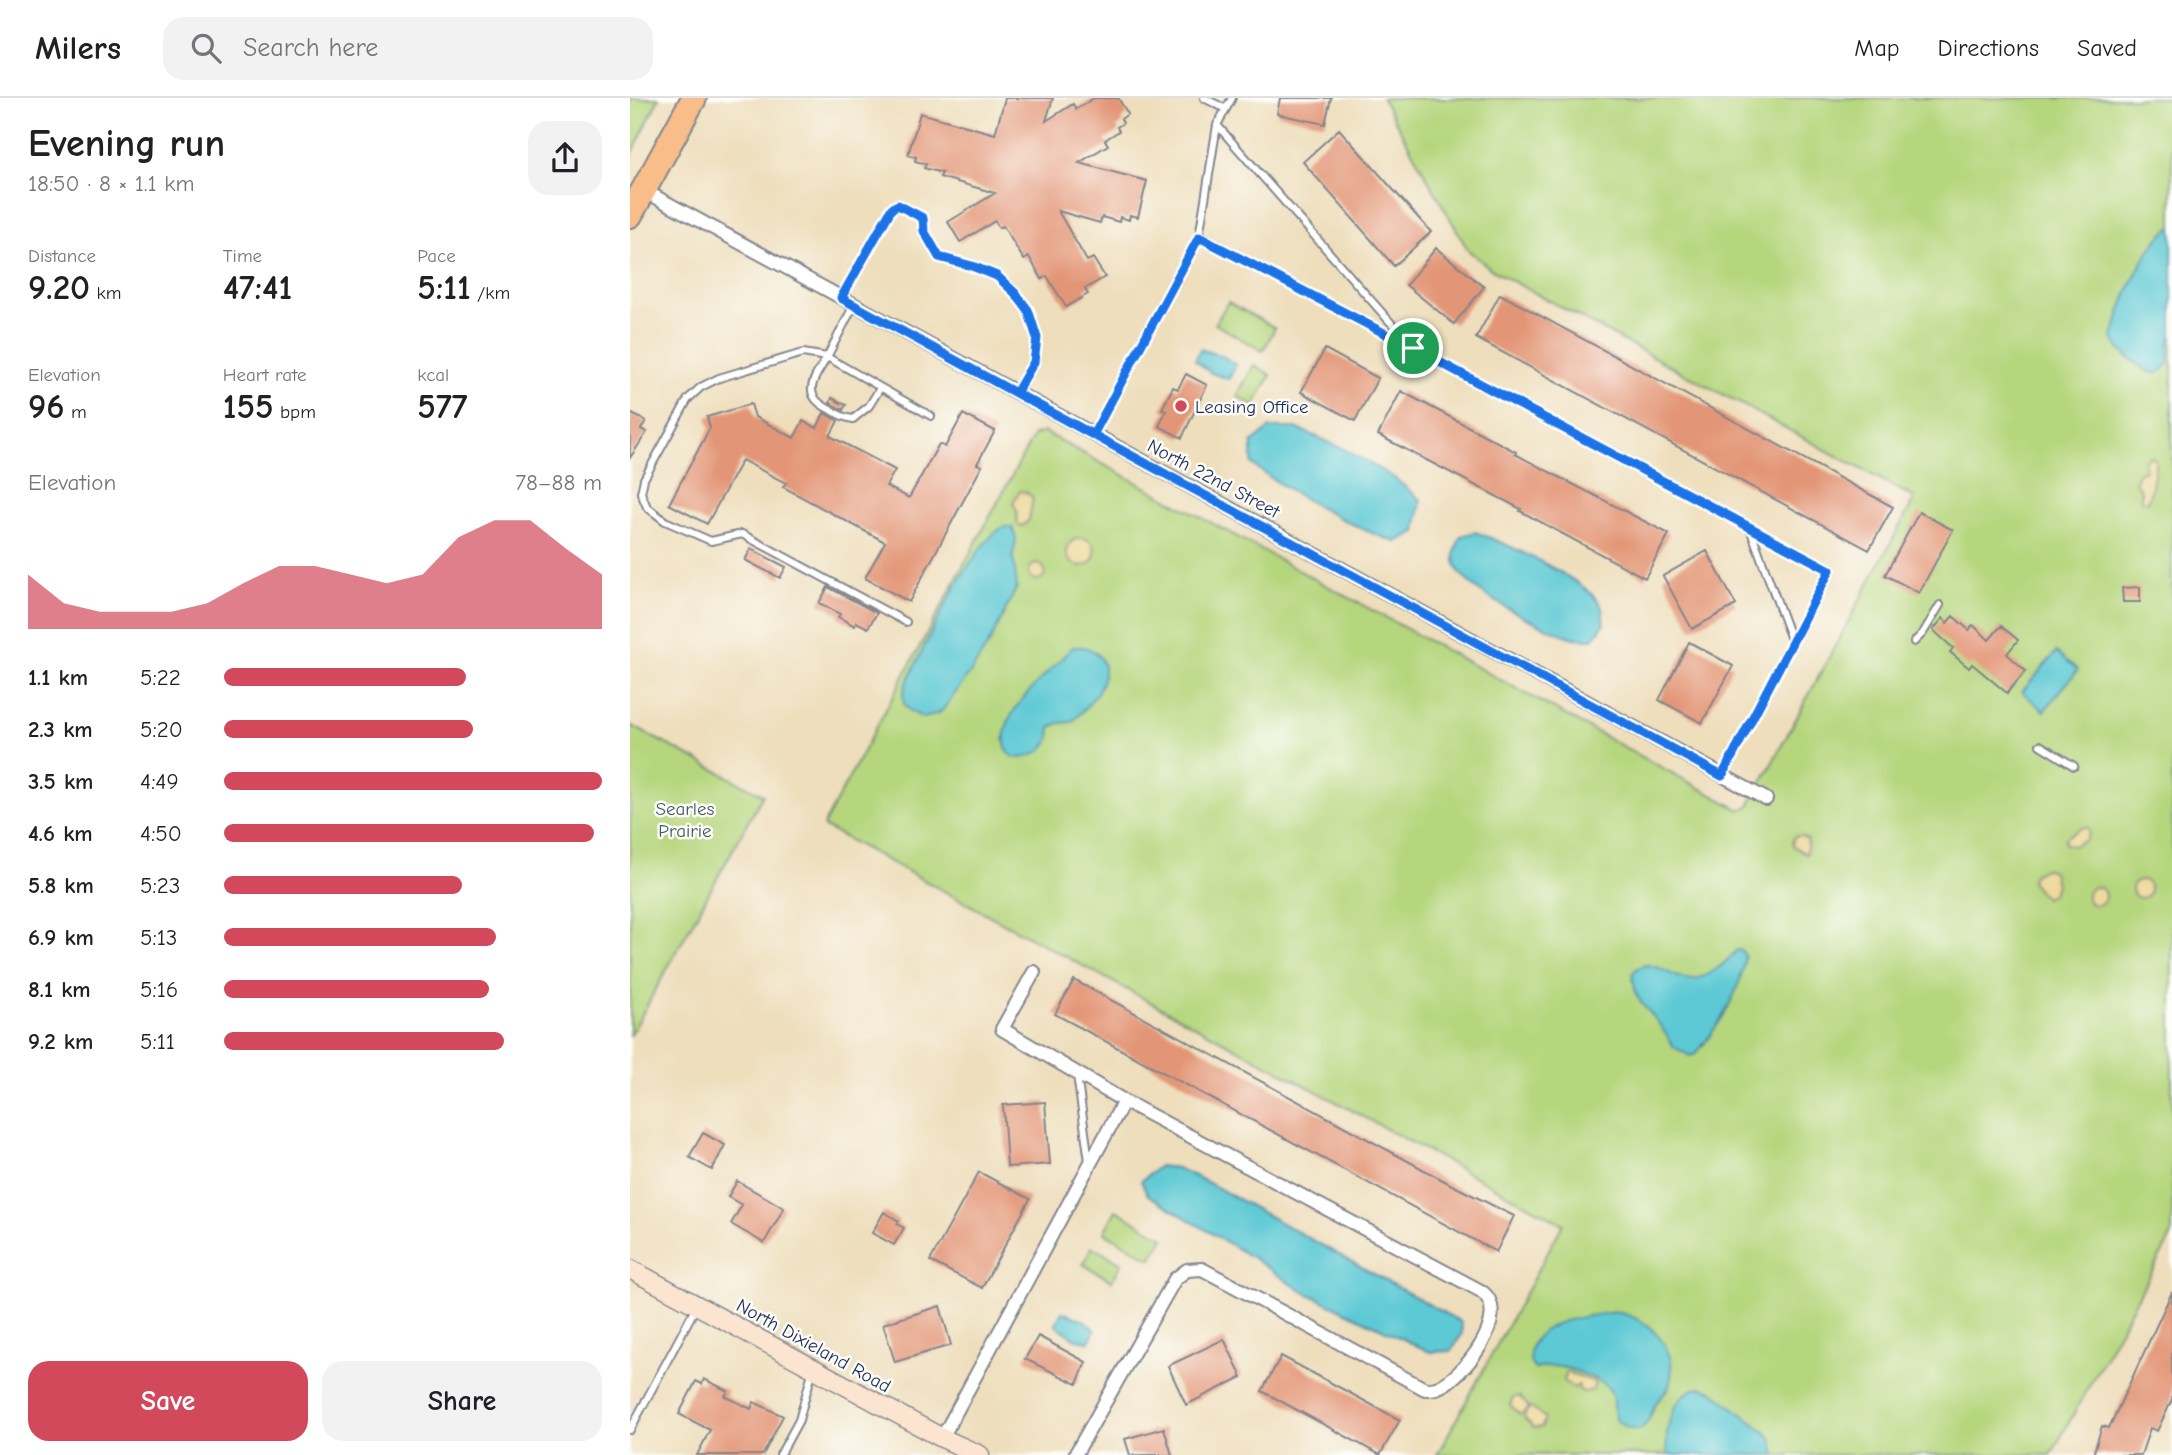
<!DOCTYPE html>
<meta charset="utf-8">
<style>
:root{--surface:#fff;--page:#f2f2f2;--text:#202124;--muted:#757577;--line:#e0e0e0;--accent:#d1495b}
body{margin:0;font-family:"Comic Neue",sans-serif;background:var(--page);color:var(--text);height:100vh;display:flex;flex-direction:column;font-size:26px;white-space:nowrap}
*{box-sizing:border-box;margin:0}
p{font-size:23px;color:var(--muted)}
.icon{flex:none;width:38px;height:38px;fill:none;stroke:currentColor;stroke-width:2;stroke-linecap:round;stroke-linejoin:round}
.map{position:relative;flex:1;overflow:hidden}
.panel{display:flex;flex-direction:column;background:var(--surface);width:630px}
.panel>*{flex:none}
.pin{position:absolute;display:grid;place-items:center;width:60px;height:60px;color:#fff;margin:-30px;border:4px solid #fff;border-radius:50%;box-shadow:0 2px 7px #0007}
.round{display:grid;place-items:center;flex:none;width:74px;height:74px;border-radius:21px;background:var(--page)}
.headline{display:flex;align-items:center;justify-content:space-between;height:119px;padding:0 28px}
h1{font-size:38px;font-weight:600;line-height:52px}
.figures{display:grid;grid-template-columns:repeat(3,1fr);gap:10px;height:119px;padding:7px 28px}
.figures div{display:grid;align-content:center}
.figures b{font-size:35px;font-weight:600}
.figures small{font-size:19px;font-weight:400}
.figures p{font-size:19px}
.chart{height:196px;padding:14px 28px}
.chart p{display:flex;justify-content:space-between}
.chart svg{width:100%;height:126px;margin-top:7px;fill:var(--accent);opacity:.7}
.button{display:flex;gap:14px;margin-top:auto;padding:14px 28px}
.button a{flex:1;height:80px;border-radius:21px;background:var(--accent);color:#fff;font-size:28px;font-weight:600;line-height:80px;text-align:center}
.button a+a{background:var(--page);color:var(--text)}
ul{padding:0 28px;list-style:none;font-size:23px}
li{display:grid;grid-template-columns:112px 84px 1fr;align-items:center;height:52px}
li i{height:18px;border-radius:9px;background:var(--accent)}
header{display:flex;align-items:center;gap:42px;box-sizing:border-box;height:98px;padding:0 35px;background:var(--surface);border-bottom:2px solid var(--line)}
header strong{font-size:33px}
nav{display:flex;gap:38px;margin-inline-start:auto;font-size:24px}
.search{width:490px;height:63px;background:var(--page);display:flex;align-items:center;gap:18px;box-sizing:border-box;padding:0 24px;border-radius:21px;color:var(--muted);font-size:26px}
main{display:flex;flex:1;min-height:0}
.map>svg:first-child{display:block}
.green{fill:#b5d67d;stroke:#68826e;stroke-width:2}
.sand{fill:#eeda9e;stroke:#84847e;stroke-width:2}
.water{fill:#5dc9d4;stroke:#3c7c99;stroke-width:2}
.building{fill:#e39677}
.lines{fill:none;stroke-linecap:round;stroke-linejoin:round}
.lane-casing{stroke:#84868d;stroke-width:10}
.street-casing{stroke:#84868d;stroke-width:16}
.secondary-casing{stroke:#84868d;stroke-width:21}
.highway-casing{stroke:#84868d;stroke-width:28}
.lane{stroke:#fff;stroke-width:6}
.street{stroke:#fff;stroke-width:12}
.secondary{stroke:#fce5d0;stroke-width:18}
.highway{stroke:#f8bd89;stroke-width:24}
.route-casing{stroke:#fff;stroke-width:14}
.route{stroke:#1a73e8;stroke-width:9}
.poi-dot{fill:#d1495b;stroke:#fdfcf7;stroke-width:2.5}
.labels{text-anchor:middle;stroke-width:5;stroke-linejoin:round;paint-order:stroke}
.poi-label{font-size:19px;fill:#1b2f5e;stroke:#fdfcf7;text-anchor:start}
.street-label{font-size:19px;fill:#1b2f5e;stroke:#fdfcf7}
.park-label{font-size:19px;fill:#425966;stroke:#fdfcf7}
</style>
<header>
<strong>Milers</strong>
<div class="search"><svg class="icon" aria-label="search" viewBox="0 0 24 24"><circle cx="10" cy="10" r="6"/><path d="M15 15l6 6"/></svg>Search here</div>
<nav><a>Map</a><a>Directions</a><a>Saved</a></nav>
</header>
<main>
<section class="panel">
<div class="headline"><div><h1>Evening run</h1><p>18:50 · 8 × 1.1 km</p></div><a class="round"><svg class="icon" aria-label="share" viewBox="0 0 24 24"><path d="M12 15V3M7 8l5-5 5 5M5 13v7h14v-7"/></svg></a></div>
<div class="figures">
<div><p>Distance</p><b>9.20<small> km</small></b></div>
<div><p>Time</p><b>47:41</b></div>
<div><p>Pace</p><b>5:11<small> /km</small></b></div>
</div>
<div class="figures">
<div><p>Elevation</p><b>96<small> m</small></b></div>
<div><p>Heart rate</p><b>155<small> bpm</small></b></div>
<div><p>kcal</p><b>577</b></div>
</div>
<div class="chart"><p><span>Elevation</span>78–88 m</p>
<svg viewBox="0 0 160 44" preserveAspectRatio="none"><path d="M0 44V25L10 35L20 38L30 38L40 38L50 35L60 28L70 22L80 22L90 25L100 28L110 25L120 12L130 6L140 6L150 16L160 25V44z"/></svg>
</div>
<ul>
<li><b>1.1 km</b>5:22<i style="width:64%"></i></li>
<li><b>2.3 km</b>5:20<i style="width:66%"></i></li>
<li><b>3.5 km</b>4:49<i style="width:100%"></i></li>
<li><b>4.6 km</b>4:50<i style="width:98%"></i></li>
<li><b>5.8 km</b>5:23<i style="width:63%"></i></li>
<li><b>6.9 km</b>5:13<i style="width:72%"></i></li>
<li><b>8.1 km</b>5:16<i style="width:70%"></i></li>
<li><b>9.2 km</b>5:11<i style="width:74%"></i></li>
</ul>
<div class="button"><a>Save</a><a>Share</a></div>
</section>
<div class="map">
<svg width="1542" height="1357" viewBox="0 0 1542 1357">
<rect width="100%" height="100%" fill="#fdfcf7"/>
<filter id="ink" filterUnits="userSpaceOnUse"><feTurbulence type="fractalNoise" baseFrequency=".0143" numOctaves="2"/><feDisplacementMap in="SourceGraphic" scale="14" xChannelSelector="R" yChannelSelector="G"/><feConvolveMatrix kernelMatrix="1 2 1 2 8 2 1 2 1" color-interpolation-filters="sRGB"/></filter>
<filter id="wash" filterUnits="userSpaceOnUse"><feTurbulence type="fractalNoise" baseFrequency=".00686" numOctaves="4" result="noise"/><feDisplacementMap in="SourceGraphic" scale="28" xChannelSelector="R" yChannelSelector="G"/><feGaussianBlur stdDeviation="1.57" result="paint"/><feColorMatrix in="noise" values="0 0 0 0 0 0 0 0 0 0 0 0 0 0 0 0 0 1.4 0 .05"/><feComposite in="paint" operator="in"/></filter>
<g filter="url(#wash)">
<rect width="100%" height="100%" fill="#eedebc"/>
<path class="green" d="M0,0H29L0,60Z
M752,0H1542V1137L1421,1357H807L933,1126L193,728L404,337L414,334L1110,712L1119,708L1285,400L862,172L838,152Z
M598,204L645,230L633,253L585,226Z
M624,267L641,277L624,308L607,298Z
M0,627L133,697L0,938Z
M486,1112L534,1140L521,1161L474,1134Z
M462,1149L492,1165L482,1183L453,1166Z"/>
<path class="sand" d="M1520,358L1525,361C1526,370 1521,396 1517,404L1511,403V392L1505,384L1508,375L1515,372L1514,363Z
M390,393L396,394L403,400L399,422L392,428L387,426V414L383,404Z
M437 454a14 14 0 1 1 28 0a14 14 0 1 1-28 0Z
M399 474a8 8 0 1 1 16 0a8 8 0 1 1-16 0Z
M1453,729L1457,730L1459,734L1456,742L1443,748L1435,746V740Z
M1165,738H1171L1178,742L1176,756L1163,748L1162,744Z
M1414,770L1423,773L1426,787L1422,796L1415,800L1401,783L1403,776Z
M1502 791a9 9 0 1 1 18 0a9 9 0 1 1-18 0Z
M1457 798a9 9 0 1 1 18 0a9 9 0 1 1-18 0Z
M937,1274L965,1284L963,1292L954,1294L949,1292V1287L943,1290L934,1283Z
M889,1298L898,1308V1312L901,1310L915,1320L912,1329L904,1330L894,1320L896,1313L890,1317L880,1307L883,1300Z"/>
<path class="water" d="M1542,129V238L1539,247V265C1528,281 1518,275 1506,265C1496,257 1487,252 1483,239C1491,207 1513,147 1542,129Z
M570,251L594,259L606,267L599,281L581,275L565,262Z
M640,330H666L712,350L763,379L791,402L786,434L766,444C721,429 659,395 622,366V345Z
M373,429H382L386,441L383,457L387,489L360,544L341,574L311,614L294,620C274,612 268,604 277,584C296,546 339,449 373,429Z
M845,434C872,444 963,484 972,510C973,514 973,521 974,526L963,541C956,541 948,541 941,539C915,531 836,494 827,469C822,457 826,450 831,438Z
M443,549C452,548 462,550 468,557C487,579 457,609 442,624L429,625L421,629C420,635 421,641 418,645C409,658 379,670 375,646C370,617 405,588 423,569C430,563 436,555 443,549Z
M1426,554L1448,572L1414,613L1392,594Z
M1107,852L1112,853L1115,858C1111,895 1089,927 1066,956L1060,958L1044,949L1028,924L1012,906L1006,896L1002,876C1017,855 1037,878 1056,881C1075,884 1096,865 1107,852Z
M529,1068L547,1070L577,1084L831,1224L832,1236L821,1253L800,1254L670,1192L626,1162L518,1097L511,1083Z
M432,1214L454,1222L465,1232L459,1244L444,1240L425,1226Z
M986,1214C1020,1220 1051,1252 1039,1288C1037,1295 1030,1299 1026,1305C1021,1315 1019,1327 1009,1332L997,1330L985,1321C984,1313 985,1302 981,1294C975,1281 935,1268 921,1268C916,1268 910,1270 905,1271C899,1265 899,1258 901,1250C910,1220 961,1218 986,1214Z
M1071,1289L1082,1293L1135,1334L1142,1341L1146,1357H1038C1033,1333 1043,1294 1071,1289Z"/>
<g id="blocks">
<path class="building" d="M375,0H423L416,23L443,6L446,11L464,0H488L498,16L491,21L493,25L487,29L489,33L475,42L478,47L449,65L517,83L508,119L500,117L499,122L490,119L489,124L472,119L470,125L428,113L457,163L463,160L475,179L455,191L458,196L436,209L417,178L412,181L399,159L394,162L373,128L369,130L365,123L330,144L318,124L365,95L310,79L312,75L294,70L296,66L285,63L286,59L278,57L290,15L365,36Z
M650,0H701L695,26L647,16Z
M709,31L801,134L764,168L673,64Z
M806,150L854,189L824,226L776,187Z
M870,196L1263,409L1239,452L846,240Z
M695,251L748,280L725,323L671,294Z
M556,276L577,287L552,340L529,328L536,313L532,311L543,289L548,291Z
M771,293L886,354L885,356L1039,436L1015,480L890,413L891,411L748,337Z
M202,300L216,307L213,312L200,305Z
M121,306L125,319L164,340L173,323L187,330L194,315L208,323L200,338L265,372L256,388L279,400L309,346L315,349L333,316L365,333L347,366L352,368L279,504L235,480L255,444L153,389L156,385L112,362L77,426L39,406L80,330L77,319Z
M0,315L16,323L11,331L17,334L0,360Z
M1289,414L1323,432L1289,495L1255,477Z
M121,451L156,469L150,480L115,462Z
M1077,453L1106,507L1062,531L1033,478Z
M198,489L247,515L238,530L226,524L225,528L208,519L210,516L189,505Z
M1510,489V504H1493L1492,490Z
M1323,518L1339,532L1343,527L1359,542L1371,528L1388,542L1377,556L1396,573L1377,595L1342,566L1339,570L1320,554L1323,550L1303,532L1313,520L1317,525Z
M1059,544L1103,568L1072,625L1029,602Z
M444,882L822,1087L884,1118L866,1154L425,916Z
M415,1004L420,1066L377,1069L373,1007Z
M73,1035L95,1047L82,1072L59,1059Z
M349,1074L400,1101L352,1190L300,1163Z
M107,1083L154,1110L134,1145L101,1126L112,1107L98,1099Z
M254,1114L269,1123L267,1126L274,1130L264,1147L242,1135Z
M1542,1194V1302L1527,1333L1520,1330L1511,1357H1463L1472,1328L1479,1330Z
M310,1208L321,1247L265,1264L253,1226Z
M408,1238L456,1264L447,1286L395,1261Z
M594,1241L612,1279L556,1307L538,1268Z
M651,1258L770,1322L750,1357L632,1293Z
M74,1281L98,1293L95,1298L121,1311L124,1304L153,1318L133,1357H67L80,1332L49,1316L66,1283L72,1286Z
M534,1330L542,1357H500L495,1341Z"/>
</g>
</g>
<g filter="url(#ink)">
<use href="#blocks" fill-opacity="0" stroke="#84868d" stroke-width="2"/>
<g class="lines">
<g class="lane-casing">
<path id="lane" d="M574,0L596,11
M587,27L783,250L1200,472L1092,678
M569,139L778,247
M211,200L262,110L268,107L293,120L294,133L309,159C327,167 348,167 366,178C393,193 412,230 404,261C401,272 392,284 386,294
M224,207L197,259L173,255L89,280L71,289L58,301L14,381L11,395L17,409L35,423L81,443L112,436L276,524
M250,290L239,308L223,321C213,320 206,315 197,310C170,295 185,280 197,259L301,318
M463,336L569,139L587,27L602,0
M1120,430L1162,544
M1284,544L1293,535L1310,507
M1410,647L1444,668
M447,977L459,1063
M0,1332L66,1209
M150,1357L169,1322L183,1271"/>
</g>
<g class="street-casing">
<path id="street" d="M13,92L1136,701
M404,874L372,931L494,1003L851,1193C884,1216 832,1282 806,1290C803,1291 799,1291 795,1291L572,1171L557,1172L545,1181L445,1357
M312,1340L494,1003"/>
</g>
<g class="secondary-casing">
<path id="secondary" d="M0,1171L312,1340L350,1357"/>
</g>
<g class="highway-casing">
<path id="highway" d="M0,117L64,0"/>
</g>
<use href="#lane" class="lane"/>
<use href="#street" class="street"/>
<use href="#secondary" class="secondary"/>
<use href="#highway" class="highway"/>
</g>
</g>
<g class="lines" filter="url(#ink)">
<g class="route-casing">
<path id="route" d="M783,250L569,139L463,337L211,200L262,110L268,107L293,120L294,133L309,159L342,168L367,178L385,195L398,212L407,240L404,264L386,295C621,422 857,550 1092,678L1200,472L783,250"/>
</g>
<use href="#route" class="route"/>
</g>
<circle class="poi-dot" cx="551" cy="308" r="7"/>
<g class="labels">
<g class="poi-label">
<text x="565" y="315">Leasing Office</text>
</g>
<g class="street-label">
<text transform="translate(584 380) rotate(28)" y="7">North 22nd Street</text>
<text transform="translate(184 1247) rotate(29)" y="7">North Dixieland Road</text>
</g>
<g class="park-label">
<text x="55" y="717">Searles<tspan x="55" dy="22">Prairie</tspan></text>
</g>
</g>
</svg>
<div class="pin" style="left:783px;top:250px;background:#1e9e55"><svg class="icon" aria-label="arrive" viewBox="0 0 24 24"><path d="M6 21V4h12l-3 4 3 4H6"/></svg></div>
</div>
</main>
